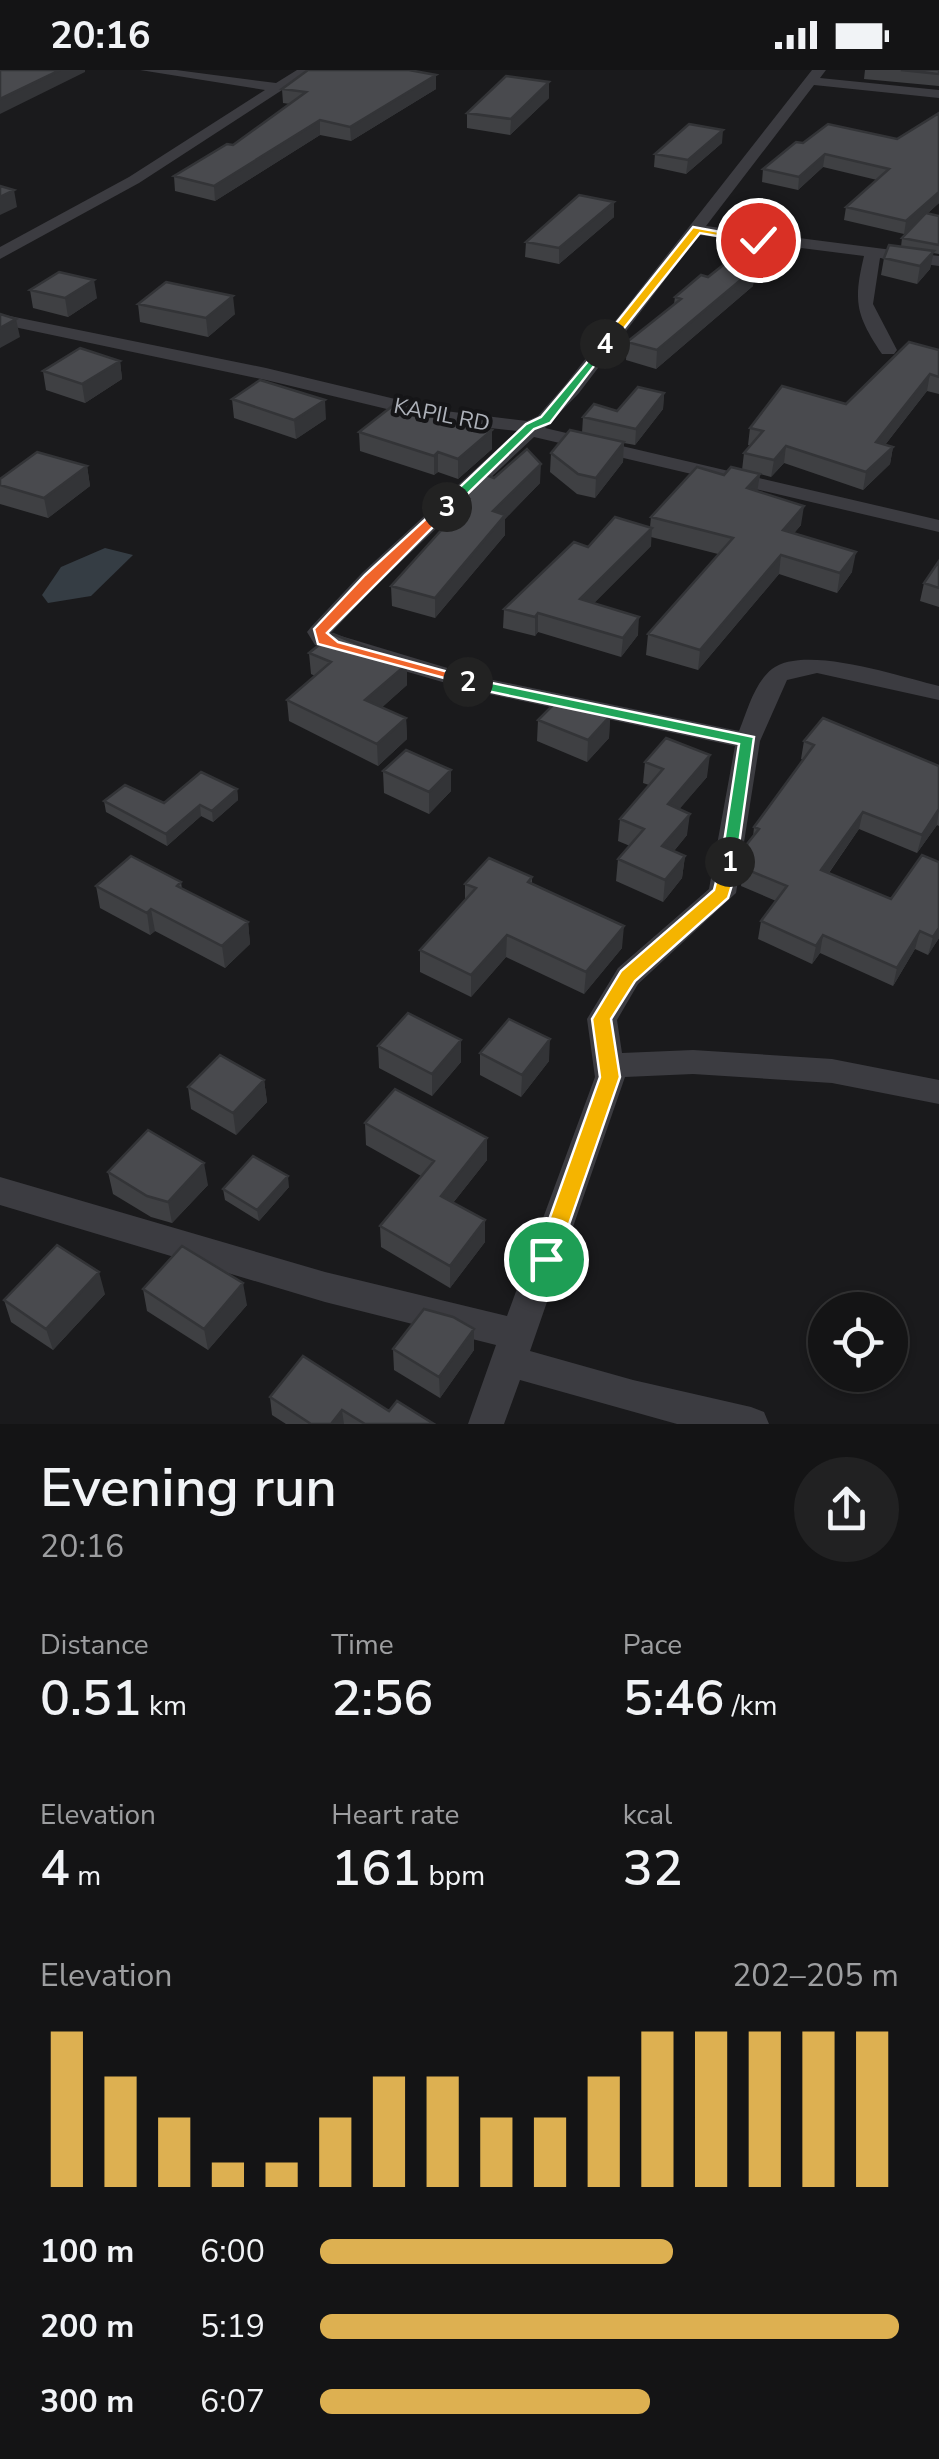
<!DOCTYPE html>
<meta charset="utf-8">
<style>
:root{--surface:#141415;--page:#212122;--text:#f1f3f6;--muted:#9d9ea0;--line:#333334;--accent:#ddb051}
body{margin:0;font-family:"Nunito Sans",sans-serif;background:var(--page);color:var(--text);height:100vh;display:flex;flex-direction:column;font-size:38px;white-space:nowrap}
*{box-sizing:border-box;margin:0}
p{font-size:32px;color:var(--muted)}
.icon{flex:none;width:55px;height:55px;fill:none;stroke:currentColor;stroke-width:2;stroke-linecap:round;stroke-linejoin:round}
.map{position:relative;height:1354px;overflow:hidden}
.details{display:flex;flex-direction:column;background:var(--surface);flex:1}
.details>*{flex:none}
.tools{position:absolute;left:808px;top:1222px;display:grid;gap:20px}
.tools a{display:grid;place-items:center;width:100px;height:100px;border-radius:50%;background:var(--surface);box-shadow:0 2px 8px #0004,0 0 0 2px var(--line);font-size:50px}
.pin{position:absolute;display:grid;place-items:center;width:85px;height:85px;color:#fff;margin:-42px;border:5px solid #fff;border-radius:50%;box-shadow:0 2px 10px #0007}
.km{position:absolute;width:50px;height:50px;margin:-25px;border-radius:50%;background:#222;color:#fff;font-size:28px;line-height:50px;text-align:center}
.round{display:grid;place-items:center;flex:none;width:105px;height:105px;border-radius:52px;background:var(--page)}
.overview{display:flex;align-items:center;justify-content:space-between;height:170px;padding:0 40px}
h1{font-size:55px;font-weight:600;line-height:75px}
.stats{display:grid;grid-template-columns:repeat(3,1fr);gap:15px;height:170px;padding:10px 40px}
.stats div{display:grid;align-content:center}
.stats b{font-size:50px;font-weight:600}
.stats small{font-size:28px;font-weight:400}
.stats p{font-size:28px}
.chart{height:280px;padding:20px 40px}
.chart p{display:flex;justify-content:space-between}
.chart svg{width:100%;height:180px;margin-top:10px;stroke:var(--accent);stroke-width:6}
ul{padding:0 40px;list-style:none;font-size:32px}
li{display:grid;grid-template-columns:160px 120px 1fr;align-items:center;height:75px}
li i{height:25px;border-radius:12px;background:var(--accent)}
.status{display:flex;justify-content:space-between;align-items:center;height:70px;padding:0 50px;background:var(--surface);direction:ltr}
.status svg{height:28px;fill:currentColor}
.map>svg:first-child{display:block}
.water{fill:#353d44}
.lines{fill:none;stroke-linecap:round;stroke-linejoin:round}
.minor{fill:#3c3c41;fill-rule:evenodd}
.wall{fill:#3f4043}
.shaded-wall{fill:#333437}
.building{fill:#494a4e;stroke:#333437;stroke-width:2.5}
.split-1{fill:#f5b400;stroke:#fff;stroke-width:2.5}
.split-2{fill:#22a559;stroke:#fff;stroke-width:2.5}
.split-3{fill:#f0652b;stroke:#fff;stroke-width:2.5}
.split-4{fill:#22a559;stroke:#fff;stroke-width:2.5}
.split-5{fill:#f5b400;stroke:#fff;stroke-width:2.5}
.labels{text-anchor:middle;stroke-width:8;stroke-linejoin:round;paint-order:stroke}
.far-street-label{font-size:22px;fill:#aeb2ba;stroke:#151517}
</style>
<div class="status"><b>20:16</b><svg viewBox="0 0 49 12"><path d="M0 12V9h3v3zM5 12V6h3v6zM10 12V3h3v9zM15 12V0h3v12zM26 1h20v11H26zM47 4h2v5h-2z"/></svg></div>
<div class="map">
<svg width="939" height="1354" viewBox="0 0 939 1354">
<rect width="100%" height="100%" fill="#1a1a1c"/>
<path class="water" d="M105,478L133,485L91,526L48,533L42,525L61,497Z"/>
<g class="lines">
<path class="minor" d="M140,0H176L276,13L297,0H313L139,113L0,189V177L129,107L265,20Z
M812,0H826L820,8L939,20V28L814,15L706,156L939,186V196L880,188L873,234L897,280L894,284H882C856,245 853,232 864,186L699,165L579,323L545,358L939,450V462L534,367L378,513L331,563L474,606L739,661C747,642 754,613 772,599C805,574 900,607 939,616V630L817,603L787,610L760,671L736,823L638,914L617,950L622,983L693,980L832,989L939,1010V1034L832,1013L693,1004L625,1007L530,1281L633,1310L751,1337L764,1342L769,1354H677L520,1310L504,1354H468L496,1275L325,1232L0,1135V1107L325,1202L507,1246L595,1007L587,949L618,898L709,819L735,676L470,620L315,575L307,562L311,557L362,503L517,361L445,353L266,310L0,254V244L266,298L445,341L527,351L538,346L565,315Z"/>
</g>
<path class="wall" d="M865,0H939V16L864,9Z
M436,5V19L351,71L320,65L215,131L175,121L174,106L233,75L290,34L283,33L282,19Z
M549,28L510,65L467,58V43Z
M939,43V133L928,143L939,146V184L933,183L930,199L917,214L881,205L884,188L901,177L902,168L915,155L904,164L844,150L846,137L877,110L823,97L798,120L762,112L763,99L803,73L897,69Z
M722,73L686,104L654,97L655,84Z
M614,132V147L559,194L525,187L526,172Z
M755,198L753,216L656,299L626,290L627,272L674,234L675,227L708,207Z
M30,220L97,228L68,247L33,238Z
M138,234L235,244L208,267L140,252Z
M939,280V324L927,321L885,375L893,377L890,394L863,420L784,393L771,407L760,404L757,422L801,455L794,463L852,502L837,523L779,504L698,600L646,585L648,564L718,484L651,467V476L594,533L638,565L621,587L538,562L535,566L503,558L504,539L650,457L651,447L724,405L742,400L744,383L751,376L748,375L750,358L846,334Z
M120,291L122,309L85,333L46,320L43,301Z
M664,323L663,339L635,375L624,373L623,392L595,428L577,424L550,402L551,383L582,363L583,347L617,341Z
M232,329L326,349L296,369L234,348Z
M359,362L492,379L458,409L438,402L434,405L360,381Z
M87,396L90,416L48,448L0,434V409Z
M494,408L540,413L505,449V465L435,548L392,536L391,516L441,460V454L460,438V426Z
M939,491V537L920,531L924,513Z
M309,583L407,594V615L382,637L406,648L407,669L378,696L289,651L287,630L315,606L311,604Z
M610,646L609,668L587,692L537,671L538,650Z
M804,671L939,696V756L937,755L917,783L859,759L829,803L891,829L939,792V868L928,885L915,879L893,916L820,883L812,894L758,869L761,851L776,831L741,816L747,774L753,767L754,757L803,690L801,689Z
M645,692L707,707L679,739L687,765L674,781L685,786L682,808L663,832L616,811L618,789L630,776L618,771L620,749L649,715L643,713Z
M451,700V721L429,744L384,723L383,701Z
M237,719L238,730L213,752L201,746L167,776L106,742L104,731L164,733Z
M532,807V814L622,878L584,924L506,887L471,927L420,902V880L465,830V814Z
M181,812L182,819L248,852L250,874L225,898L155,861L150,865L100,838L96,816Z
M378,976L461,992L432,1026L379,998Z
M480,983L549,991L521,1027L480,1005Z
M264,1010L267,1032L236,1065L191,1039L188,1017Z
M365,1053L487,1090L453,1133L485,1172L450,1218L381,1177L380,1156L421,1106L366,1075Z
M108,1102L208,1115L172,1153L151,1147L113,1124Z
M289,1117L259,1151L225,1130L223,1119Z
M143,1219L247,1235L208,1280L147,1241Z
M105,1224L53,1280L11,1252L4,1230Z
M474,1259V1280L440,1328L394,1300L393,1279Z
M270,1327L389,1341L434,1354H286L272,1345Z"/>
<path class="shaded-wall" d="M60,0H85V2L0,44V29Z
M436,5V19L351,71L350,57Z
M549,12V28L510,65L511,49Z
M320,50V65L215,131L214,116Z
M723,60L722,73L686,104L688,90Z
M825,84L823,97L798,120L799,107Z
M14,120L17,137L0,145V127Z
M939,122V133L904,164L906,151Z
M614,132V147L559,194V178Z
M934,181L930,199L917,214L920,196Z
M755,198L753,216L656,299L657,280Z
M94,210L97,228L68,247L65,228Z
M233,226L235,244L208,267L206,248Z
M16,249L20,267L0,278V258Z
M120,291L122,309L85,333L82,314Z
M930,304L927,321L874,389L876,372Z
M664,323L663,339L635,375L636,359Z
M325,330L326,349L296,369L294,350Z
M492,360V379L458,409V389Z
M624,372L623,392L595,428L596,408Z
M786,376L784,393L771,407L774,390Z
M893,377L890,394L863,420L866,402Z
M438,382V402L434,405V386Z
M541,394L540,413L505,449V465L435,548V528L493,441Z
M87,396L90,416L48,448L44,428Z
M760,404L757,423L747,418Z
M804,436L801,455L780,480L783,460Z
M652,458L651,476L579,548L580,529Z
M856,482L852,502L837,523L840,503Z
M781,485L779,504L698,600L700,580Z
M538,543V562L535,566V547Z
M639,547L638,565L621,587L623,568Z
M407,594V615L366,652L365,630Z
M610,646L609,668L587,692L588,670Z
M406,648L407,669L378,696L377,674Z
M710,685L707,707L665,756L668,734Z
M451,700V721L429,744V722Z
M237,719L238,730L213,752L212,741Z
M200,735L201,746L167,776L166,764Z
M939,739L937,755L917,783L922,765Z
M863,742L859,759L818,818L821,800Z
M690,744L687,765L660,798L662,776Z
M685,786L682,808L663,832L665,810Z
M151,839L155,861L150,865L147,843Z
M248,852L250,874L225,898L222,876Z
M624,856L622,878L584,924L586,902Z
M939,858V868L928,885L933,867Z
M920,861L915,879L893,916L897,898Z
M507,865L506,887L471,927V905Z
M823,865L820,883L812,894L816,876Z
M550,969L549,991L521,1027L522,1005Z
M461,970V992L432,1026V1004Z
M264,1010L267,1032L236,1065L233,1043Z
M487,1068V1090L441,1148V1126Z
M204,1093L208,1115L172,1153L168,1132Z
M288,1106L289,1117L259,1151L257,1140Z
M485,1150V1172L450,1218V1196Z
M99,1202L105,1224L53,1280L46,1259Z
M243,1213L247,1235L208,1280L204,1259Z
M474,1259V1280L440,1328L439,1307Z
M342,1340L344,1354H331Z"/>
<path class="building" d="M0,0H60L0,29Z
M308,0H409L436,5L350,57L320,50L214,116L174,106L227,74L233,75L306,22L282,19Z
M901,0H939V4Z
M506,6L549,12L511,49L467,43Z
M939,43V122L906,151L846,137L889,99L825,84L799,107L763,99L796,72L803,73L828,54L897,69Z
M689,54L723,60L688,90L655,84Z
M0,116L14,120L0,127Z
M579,125L614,132L559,178L526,172Z
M926,143L939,146V175L902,168Z
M889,175L934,181L920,196L884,188Z
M741,181L755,198L657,280L627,272L681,229L675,227L701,205L708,207Z
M59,202L94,210L65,228L30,220Z
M166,212L233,226L206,248L138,234Z
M0,244L16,249L0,258Z
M909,272L939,280V307L930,304L876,372L893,377L866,402L786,376L774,390L744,383L763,361L750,358L782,316L846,334Z
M80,278L120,291L82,314L43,301Z
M260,310L325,330L294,350L232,329Z
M638,317L664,323L636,359L583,347L594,334L617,341Z
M395,334L458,354L463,350L492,360L458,389L438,382L434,386L359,362Z
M570,360L624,372L596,408L578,404L551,383Z
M527,379L541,394L493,441L505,445L435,528L391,516L445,456L441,454L469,429L460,426L483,404L494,408Z
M37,382L87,396L44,428L0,415V409Z
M697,397L724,405L731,397L760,404L747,418L804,436L783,460L856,482L840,503L781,485L700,580L648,564L733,468L651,447Z
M615,447L652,458L580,529L639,547L623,568L538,543L535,547L504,539L574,472L588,477Z
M939,491V518L924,513Z
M333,564L407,594L365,630L406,648L377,674L287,630L331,592L309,583Z
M561,627L610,646L588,670L538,650Z
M823,648L939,696V739L922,765L863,742L821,800L891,829L922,785L939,792V858L933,867L920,861L897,898L823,865L816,876L761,851L787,816L743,798L747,774L759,759L754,757L814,675L804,671Z
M666,668L710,685L668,734L690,744L662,776L685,786L665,810L618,789L644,759L620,749L663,699L645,692Z
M406,680L451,700L429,722L383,701Z
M201,702L237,719L212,741L200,735L166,764L104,731L125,715L164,733Z
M131,786L181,812L177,816L248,852L222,876L151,839L147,843L96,816Z
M489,788L532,807L528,812L624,856L586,902L507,865L471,905L420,880L476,818L465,814Z
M408,943L461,970L432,1004L378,976Z
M509,949L550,969L522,1005L480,983Z
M220,985L264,1010L233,1043L188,1017Z
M395,1019L487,1068L441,1126L485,1150L450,1196L380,1156L434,1091L365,1053Z
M148,1060L204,1093L168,1132L147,1126L108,1102Z
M253,1086L288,1106L257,1140L223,1119Z
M57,1175L99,1202L46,1259L4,1230Z
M182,1176L243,1213L204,1259L143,1219Z
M424,1239L453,1247L474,1259L439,1307L393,1279Z
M303,1286L389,1341L397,1331L434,1354H365L342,1340L331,1354H311L270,1327Z"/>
<path class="split-1" d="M730,786L739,792L728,828L635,911L611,949L620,1007L557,1189L546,1199L538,1196L535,1189L600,1007L592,949L621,901L714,820L721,792Z"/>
<path class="split-2" d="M468,608L754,667L736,796H724L721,792L739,674L463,616L461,612Z"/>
<path class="split-3" d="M442,434L453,437L327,563L338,572L474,609V616L318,574L314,559L365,505Z"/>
<path class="split-4" d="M605,271L611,274L550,353L534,359L451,440H442V434L526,354L541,347Z"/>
<path class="split-5" d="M693,157L764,170L758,173L700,163L609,277H601V272Z"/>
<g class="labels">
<g class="far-street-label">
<text transform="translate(442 344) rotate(11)" y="8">KAPIL RD</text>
</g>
</g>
</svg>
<div class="tools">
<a><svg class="icon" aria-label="locate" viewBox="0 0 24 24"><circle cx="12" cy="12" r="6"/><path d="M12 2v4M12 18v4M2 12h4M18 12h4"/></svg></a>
</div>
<div class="pin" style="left:546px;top:1189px;background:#1e9e55"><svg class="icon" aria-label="arrive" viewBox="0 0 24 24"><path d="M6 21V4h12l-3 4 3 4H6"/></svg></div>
<div class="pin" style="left:758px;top:170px;background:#d93025"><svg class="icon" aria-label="check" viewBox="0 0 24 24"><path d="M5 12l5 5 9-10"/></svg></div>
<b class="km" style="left:730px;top:792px">1</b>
<b class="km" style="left:468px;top:612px">2</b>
<b class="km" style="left:447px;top:437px">3</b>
<b class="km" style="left:605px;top:274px">4</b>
</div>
<section class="details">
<div class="overview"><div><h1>Evening run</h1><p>20:16</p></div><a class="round"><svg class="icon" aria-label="share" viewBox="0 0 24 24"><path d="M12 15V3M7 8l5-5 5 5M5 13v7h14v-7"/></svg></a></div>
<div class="stats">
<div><p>Distance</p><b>0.51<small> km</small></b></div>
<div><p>Time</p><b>2:56</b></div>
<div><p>Pace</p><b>5:46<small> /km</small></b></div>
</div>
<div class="stats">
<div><p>Elevation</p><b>4<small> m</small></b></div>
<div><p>Heart rate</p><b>161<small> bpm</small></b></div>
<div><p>kcal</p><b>32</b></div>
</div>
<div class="chart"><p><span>Elevation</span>202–205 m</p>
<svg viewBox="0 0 160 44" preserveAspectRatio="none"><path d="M5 44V6M15 44V17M25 44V27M35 44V38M45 44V38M55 44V27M65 44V17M75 44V17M85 44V27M95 44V27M105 44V17M115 44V6M125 44V6M135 44V6M145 44V6M155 44V6"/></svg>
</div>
<ul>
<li><b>100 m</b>6:00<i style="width:61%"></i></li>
<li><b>200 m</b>5:19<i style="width:100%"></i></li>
<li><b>300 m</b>6:07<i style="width:57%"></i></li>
</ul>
</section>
